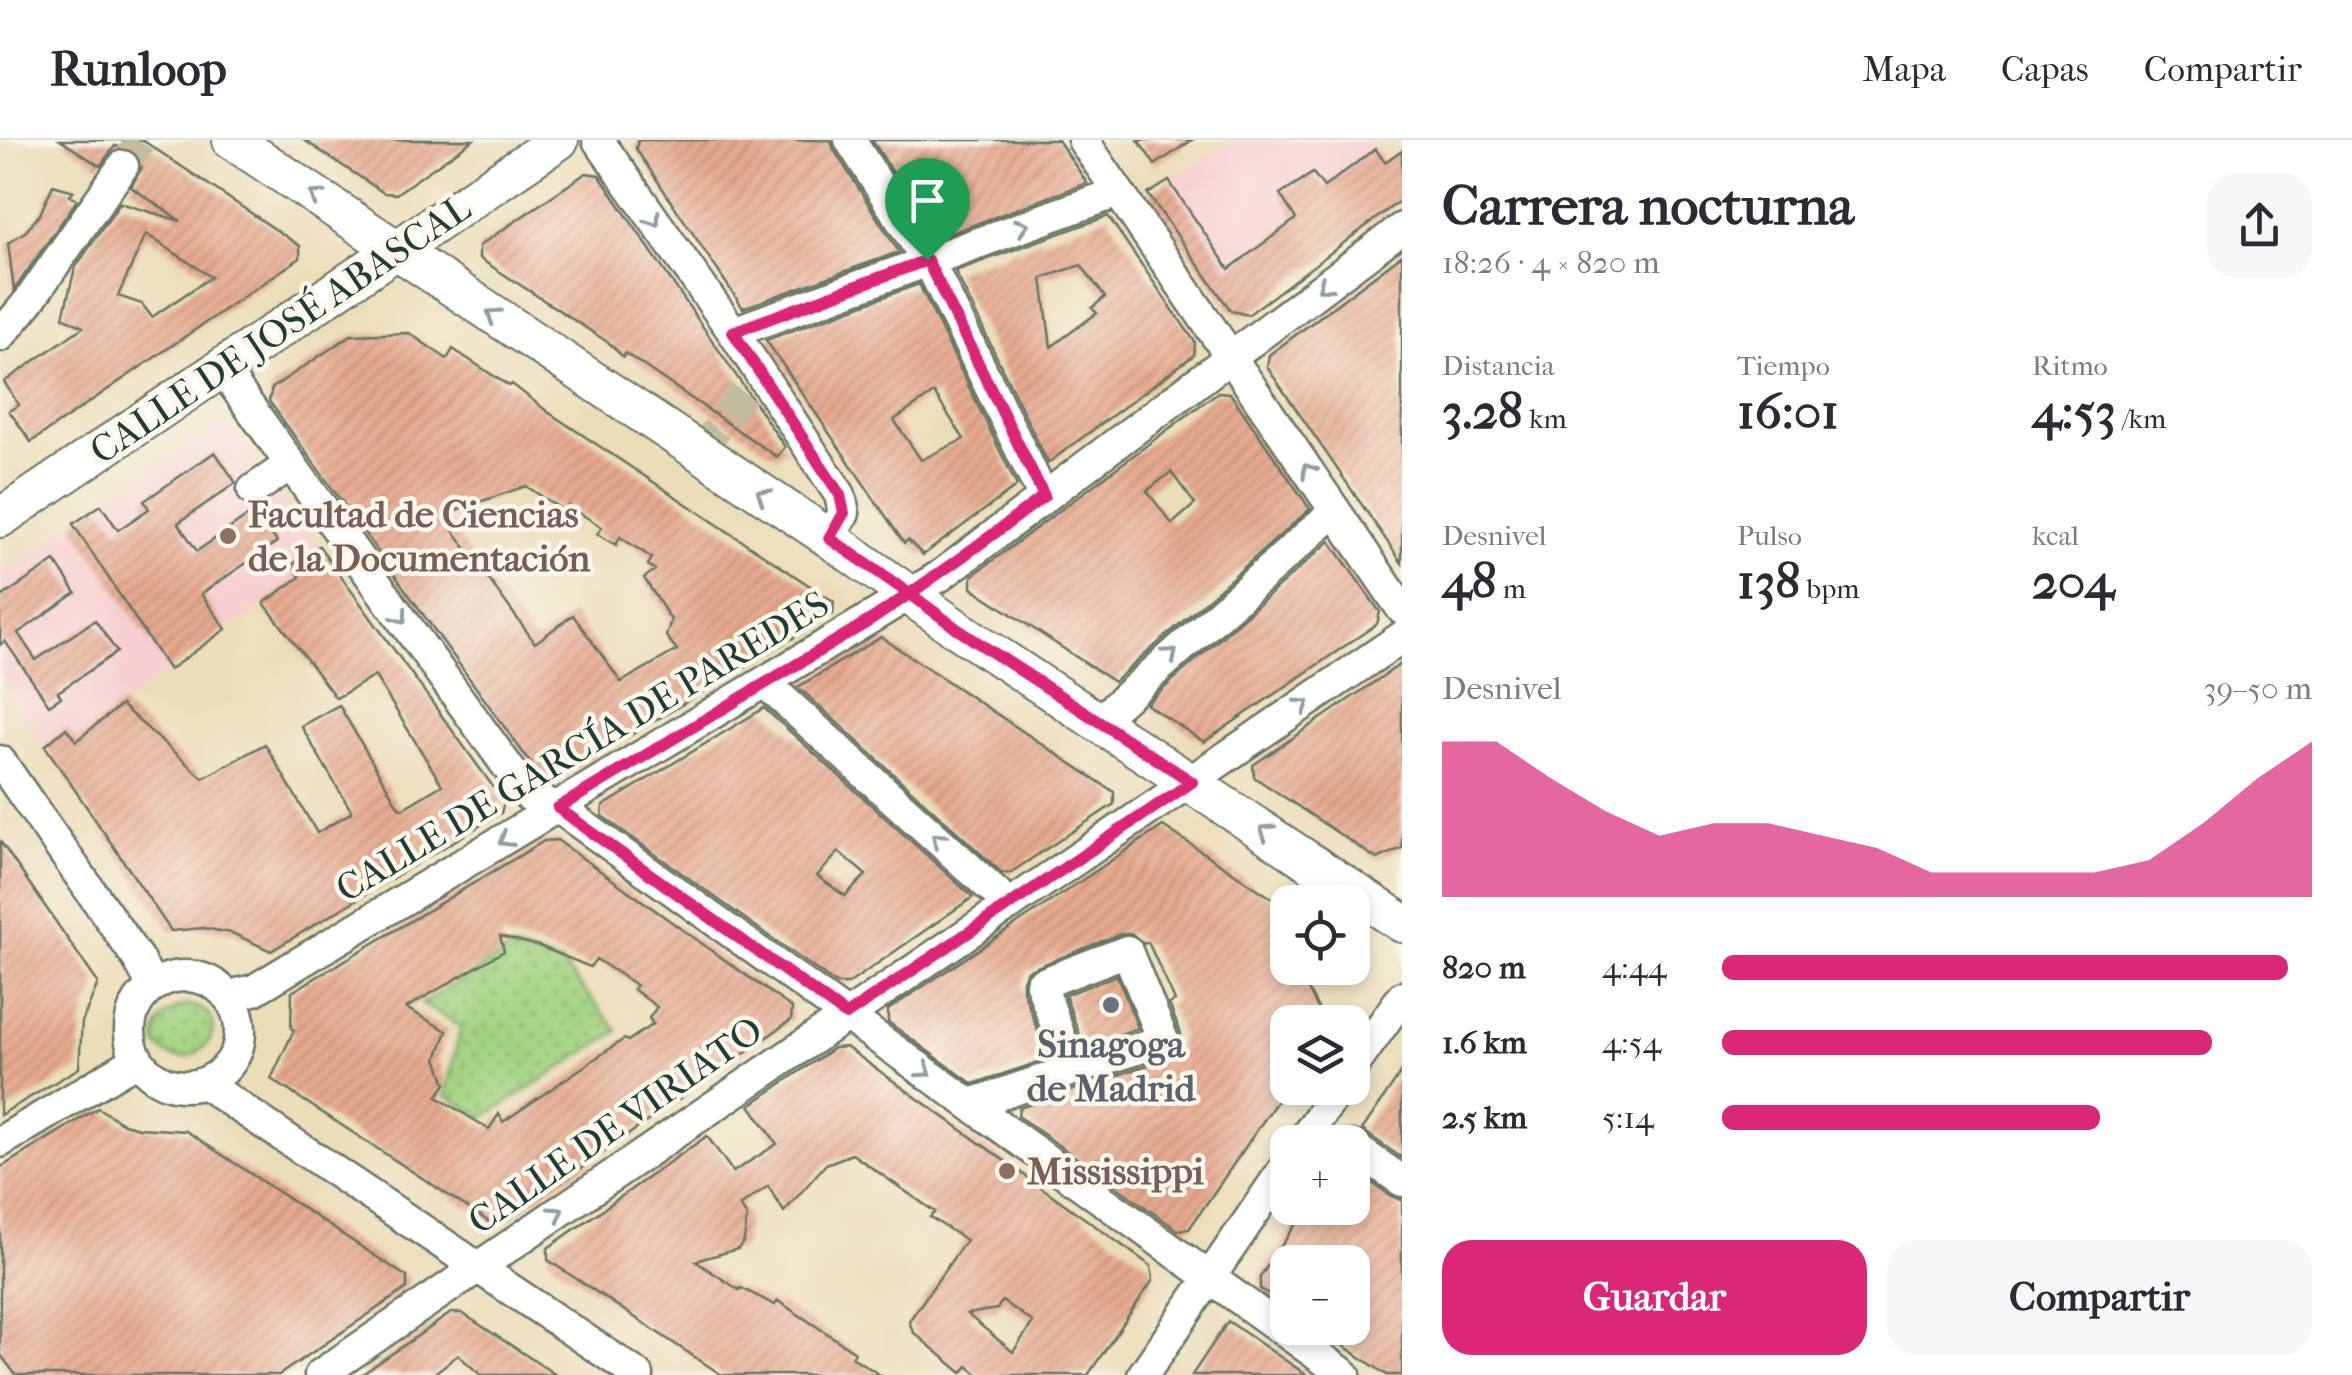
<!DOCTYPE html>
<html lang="es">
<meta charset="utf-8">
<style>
:root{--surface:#fff;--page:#f7f7f7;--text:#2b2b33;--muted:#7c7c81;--line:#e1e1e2;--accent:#db2777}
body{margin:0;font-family:"IM FELL French Canon",serif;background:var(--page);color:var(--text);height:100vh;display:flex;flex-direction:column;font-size:38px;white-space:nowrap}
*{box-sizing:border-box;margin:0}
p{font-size:32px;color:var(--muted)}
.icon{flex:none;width:55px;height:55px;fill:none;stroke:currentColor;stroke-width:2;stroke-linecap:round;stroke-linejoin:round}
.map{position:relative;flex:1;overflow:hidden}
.details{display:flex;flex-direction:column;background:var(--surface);width:950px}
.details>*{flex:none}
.controls{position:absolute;left:1270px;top:745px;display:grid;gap:20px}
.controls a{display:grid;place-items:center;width:100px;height:100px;border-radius:20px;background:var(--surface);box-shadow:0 5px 15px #0003;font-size:50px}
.pin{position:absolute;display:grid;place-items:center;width:85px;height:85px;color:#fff;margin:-102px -42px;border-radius:50% 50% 50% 0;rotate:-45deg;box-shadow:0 0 10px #0007}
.pin .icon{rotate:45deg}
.round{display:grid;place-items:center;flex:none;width:105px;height:105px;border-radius:30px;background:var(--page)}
.head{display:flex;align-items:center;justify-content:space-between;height:170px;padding:0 40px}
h1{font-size:55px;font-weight:800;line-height:75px}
.metrics{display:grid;grid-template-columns:repeat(3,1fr);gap:15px;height:170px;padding:10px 40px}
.metrics div{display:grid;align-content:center}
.metrics b{font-size:50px;font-weight:800}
.metrics small{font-size:28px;font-weight:400}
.metrics p{font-size:28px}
.chart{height:280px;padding:20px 40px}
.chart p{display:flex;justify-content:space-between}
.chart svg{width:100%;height:180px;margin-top:10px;fill:var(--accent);opacity:.7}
.button{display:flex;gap:20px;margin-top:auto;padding:20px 40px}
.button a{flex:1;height:115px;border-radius:30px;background:var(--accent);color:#fff;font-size:40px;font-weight:800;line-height:115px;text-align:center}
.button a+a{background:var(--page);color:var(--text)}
ul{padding:0 40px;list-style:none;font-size:32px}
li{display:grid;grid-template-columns:160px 120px 1fr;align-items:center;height:75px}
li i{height:25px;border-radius:12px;background:var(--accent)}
header{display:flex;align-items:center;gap:60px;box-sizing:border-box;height:140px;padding:0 50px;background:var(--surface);border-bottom:2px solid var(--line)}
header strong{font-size:48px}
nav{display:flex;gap:55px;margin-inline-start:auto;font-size:35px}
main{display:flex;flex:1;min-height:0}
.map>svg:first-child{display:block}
.built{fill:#f7cfd2}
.green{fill:url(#green-dots);stroke:#61885a;stroke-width:2.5}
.building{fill:url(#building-hatch);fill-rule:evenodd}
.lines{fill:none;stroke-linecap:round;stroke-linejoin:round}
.minor-tunnel{stroke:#c3bd9e;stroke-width:30;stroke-dasharray:30 15;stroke-linecap:butt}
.minor-casing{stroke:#677563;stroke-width:35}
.major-casing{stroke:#677563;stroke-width:42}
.minor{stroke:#fff;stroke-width:30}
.major{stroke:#fff;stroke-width:38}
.oneway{stroke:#8f9e9a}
.route-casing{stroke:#fff;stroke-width:20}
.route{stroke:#db2777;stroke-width:12}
.education-dot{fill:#8d6e63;stroke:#fbf7ec;stroke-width:4}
.worship-dot{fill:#6b7280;stroke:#fbf7ec;stroke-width:4}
.labels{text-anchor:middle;stroke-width:9;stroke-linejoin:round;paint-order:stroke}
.street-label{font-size:38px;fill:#1f3d34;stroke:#fbf7ec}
.education-label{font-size:38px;font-weight:bold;fill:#785e54;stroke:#fbf7ec;text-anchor:start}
.worship-label{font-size:38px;font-weight:bold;fill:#5b616d;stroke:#fbf7ec}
</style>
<header>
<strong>Runloop</strong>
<nav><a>Mapa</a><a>Capas</a><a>Compartir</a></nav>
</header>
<main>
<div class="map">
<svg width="1402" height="1235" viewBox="0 0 1402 1235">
<defs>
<pattern id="green-dots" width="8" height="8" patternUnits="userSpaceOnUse" patternTransform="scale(2.5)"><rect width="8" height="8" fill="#a3d381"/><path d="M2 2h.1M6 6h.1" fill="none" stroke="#84ac6a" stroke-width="1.8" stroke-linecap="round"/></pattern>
<pattern id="building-hatch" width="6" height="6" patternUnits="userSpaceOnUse" patternTransform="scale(2.5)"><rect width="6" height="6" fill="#e8aa90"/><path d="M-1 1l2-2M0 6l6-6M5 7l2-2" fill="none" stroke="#bb8c76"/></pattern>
</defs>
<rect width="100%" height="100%" fill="#fbf7ec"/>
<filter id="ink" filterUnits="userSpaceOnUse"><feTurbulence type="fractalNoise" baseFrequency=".01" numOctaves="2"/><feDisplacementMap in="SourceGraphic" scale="20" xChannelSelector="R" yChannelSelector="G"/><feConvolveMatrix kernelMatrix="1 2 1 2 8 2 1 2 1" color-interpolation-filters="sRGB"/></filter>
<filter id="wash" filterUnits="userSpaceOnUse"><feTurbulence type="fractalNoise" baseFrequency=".0048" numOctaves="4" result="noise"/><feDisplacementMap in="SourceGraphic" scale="40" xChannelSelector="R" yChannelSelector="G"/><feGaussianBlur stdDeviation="2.25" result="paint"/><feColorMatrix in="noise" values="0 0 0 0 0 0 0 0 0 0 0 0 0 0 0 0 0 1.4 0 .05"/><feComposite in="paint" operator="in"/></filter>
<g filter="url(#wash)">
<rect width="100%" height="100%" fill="#ecddb9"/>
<path class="built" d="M1234,0H1369L1402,46V59L1248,175L1231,171L1148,54Z
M219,285L231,287L327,418L141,550L54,620L0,539V434Z"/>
<path class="green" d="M513,809L561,823L618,891L484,977L445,955L461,887L422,864Z
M189,865C246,876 187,948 156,903C154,881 169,869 189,865Z"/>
<g id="blocks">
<path class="building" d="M60,0H142L300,106V118L31,302L9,271L19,265L4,242L83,187L63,177L75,128L120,63L181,81L131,47L142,27L139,17L133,10L115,6L100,26ZM146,94L211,137L152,177L142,164L118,156Z
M304,0H473L396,54L384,53Z
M638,0H831L834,10L899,112L743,168L636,9Z
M872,0H1058L1087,43L935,99Z
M1138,0H1192L1155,25Z
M1375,9L1385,22L1402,10V59L1248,175L1231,171L1148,54L1169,41L1229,129L1296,79L1280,54L1313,33L1324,47Z
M586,33L599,35L785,307L777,317L625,213L623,217L609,203L479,118V106Z
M53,45L74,51L70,56L77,60L14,150L8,103L26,91L40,74Z
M1108,76L1195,202L1194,215L1048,323L955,131ZM1081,125L1105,157L1092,168L1097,173L1051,207L1042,138Z
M1402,115V423L1267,227L1269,215Z
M919,144L1017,346L923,415L908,400L904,403L766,200ZM934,253L964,299L921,320L894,280Z
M409,193L447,219L453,209L509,246L512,244L548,272L834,462L833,474L554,641L542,639L269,261L272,248L351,195ZM526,346L564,371L568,366L602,387L597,394L616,405L620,397L652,418L648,425L655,430L644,438L671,480L666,496L677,510L621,542L573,475L535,503L442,375Z
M1218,252L1230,253L1310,369L1114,542L972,448V436ZM1171,332L1195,364L1172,384L1147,351Z
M215,312L236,343L178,383L197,411L255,371L277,402L201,454L226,489L169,530L73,384L101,365L118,390L149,369L144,361Z
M1330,401L1380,472L1377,484L1204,602L1146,564Z
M319,406L504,662L501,673L271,811L232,793L203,788L171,791L45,606L66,588L76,601L121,565L203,638L265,604L317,693L352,672L301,586L339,565L398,666L402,669L442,645L375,536L336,558L264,463L300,437L292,425Z
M55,421L76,453L18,493L36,520L95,480L117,512L58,552L61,557L49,565L5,501L0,505V458Z
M881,497L1114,652V664L1010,733H1002L798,547Z
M1402,523V708L1377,719L1254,637L1253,625Z
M764,568L973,757L848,844H836L602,676L603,666ZM839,712L866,735L845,756L817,736Z
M1163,686L1288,769V828H1297L1325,882H1288V945L1189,1089L1177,1090L1018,976L1019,968L1169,918L1178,911L1181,894L1169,864L1175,861L1148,802L1144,804L1131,793L1120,794L1027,831L1023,840V850L1048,919L973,944L888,882V870Z
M557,700L792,868L791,880L503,1083H491L271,939L294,890L291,888L292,852L544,701ZM500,796L539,806L590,827L596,819L636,845L633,849L657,867L649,878L653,884L628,901L624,899L503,982L499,974L489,989L437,957L446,944L437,918L447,891L406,868L504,811Z
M0,701L98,843L82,882L79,928L0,975Z
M1117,835L1138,888L1084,907L1065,855Z
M846,907L1151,1126L1153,1140L1088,1235H979L968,1226L962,1233L913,1192L909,1181L966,1100L930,1077L935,1072L852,1014L826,1024L784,1072L768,1046L740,1066L747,1076L744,1101L738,1109L695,1121L739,1150L741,1148L775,1165L778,1161L855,1212L852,1217L880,1235H722L548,1120V1108L707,996L733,1032L777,1004L750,965L834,908ZM1002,1161L1033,1182L1013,1212L967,1174L997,1169Z
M1402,931V1018L1362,990Z
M98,968L124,984L139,988L186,991L407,1137V1148L279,1235H16L0,1214V1028Z
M1352,1029L1391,1056L1402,1060V1235H1387L1317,1188H1352V1122H1288V1168L1260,1149V1137L1307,1068H1352Z
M451,1173H462L556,1235H481L458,1215L432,1235H361Z
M1228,1181L1270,1210L1307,1235H1192Z"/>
</g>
</g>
<g filter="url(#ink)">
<use href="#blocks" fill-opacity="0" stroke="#677563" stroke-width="2.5"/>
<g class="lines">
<path class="minor-tunnel" d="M123,26L142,0
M699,313L759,231"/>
<g class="minor-casing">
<path id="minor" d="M598,0L733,192L840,355L844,373L829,398
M850,0L933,130L1043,356
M1083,0L1402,469
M733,192L1118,52
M0,196L29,161L123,26
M221,227L528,655L559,668L1345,1235
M253,350L291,324
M765,543L1010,765
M1100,580L1335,371
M0,621L138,819L153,846
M130 891a55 55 0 1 1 110 0a55 55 0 1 1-110 0Z
M228,856L254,850L940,436L1402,88
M1352,928L1402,857
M205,944L638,1235
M971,964L1163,900L1127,811L1041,844L1072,930
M0,1002L137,920
M1302,1002L1339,948
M1352,1006L1402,1041
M320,1235L1402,497
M1143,1235L1288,1023"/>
</g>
<g class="major-casing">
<path id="major" d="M232,0L829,398L957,489L1402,783
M0,378L559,0"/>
</g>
<use href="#minor" class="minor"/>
<use href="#major" class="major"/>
</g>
<defs><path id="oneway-chevron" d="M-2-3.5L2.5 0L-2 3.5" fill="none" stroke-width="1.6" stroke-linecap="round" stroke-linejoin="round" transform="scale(2.5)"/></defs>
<g class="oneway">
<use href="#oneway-chevron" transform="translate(316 56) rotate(-146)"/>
<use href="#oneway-chevron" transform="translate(654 80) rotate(55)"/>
<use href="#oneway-chevron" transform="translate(1022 86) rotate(-20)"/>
<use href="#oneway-chevron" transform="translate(1324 146) rotate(143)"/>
<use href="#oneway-chevron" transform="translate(493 175) rotate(-146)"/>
<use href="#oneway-chevron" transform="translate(1308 330) rotate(-124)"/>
<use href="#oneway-chevron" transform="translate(763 355) rotate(-147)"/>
<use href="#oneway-chevron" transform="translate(401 477) rotate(54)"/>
<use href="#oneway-chevron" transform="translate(1171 514) rotate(-41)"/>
<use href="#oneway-chevron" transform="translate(1303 565) rotate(-34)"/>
<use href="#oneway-chevron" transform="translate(1266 691) rotate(-146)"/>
<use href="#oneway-chevron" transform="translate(938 699) rotate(-138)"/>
<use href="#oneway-chevron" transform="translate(505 700) rotate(149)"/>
<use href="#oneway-chevron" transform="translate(925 931) rotate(35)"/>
<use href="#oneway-chevron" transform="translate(557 1073) rotate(-34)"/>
</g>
</g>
<g class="lines" filter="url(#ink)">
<g class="route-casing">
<path id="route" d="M927,120L1044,356C988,399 932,439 874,478L558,668L846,875L1192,642L957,489C916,457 872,428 829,398L844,373L840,355L733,192L927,120"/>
</g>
<use href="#route" class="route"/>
</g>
<g class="education-dot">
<circle cx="228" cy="396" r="10"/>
<circle cx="1007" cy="1031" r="10"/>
</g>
<circle class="worship-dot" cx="1111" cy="865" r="10"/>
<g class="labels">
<g class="street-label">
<text transform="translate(280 189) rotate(-34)" y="13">CALLE DE JOSÉ ABASCAL</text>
<text transform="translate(582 606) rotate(-31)" y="13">CALLE DE GARCÍA DE PAREDES</text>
<text transform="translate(615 985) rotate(-35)" y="13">CALLE DE VIRIATO</text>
</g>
<g class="education-label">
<text x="248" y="387">Facultad de Ciencias<tspan x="248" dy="44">de la Documentación</tspan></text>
<text x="1027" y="1044">Mississippi</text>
</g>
<g class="worship-label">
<text x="1111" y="917">Sinagoga<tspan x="1111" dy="44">de Madrid</tspan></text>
</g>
</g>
</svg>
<div class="controls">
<a><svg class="icon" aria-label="locate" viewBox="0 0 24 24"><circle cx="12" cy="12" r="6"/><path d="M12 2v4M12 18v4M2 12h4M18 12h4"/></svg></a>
<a><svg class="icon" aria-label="layers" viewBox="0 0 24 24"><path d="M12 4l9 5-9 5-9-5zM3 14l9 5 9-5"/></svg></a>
<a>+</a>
<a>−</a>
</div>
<div class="pin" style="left:927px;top:120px;background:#1e9e55"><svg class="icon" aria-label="arrive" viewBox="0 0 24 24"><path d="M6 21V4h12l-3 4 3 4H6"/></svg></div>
</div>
<section class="details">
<div class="head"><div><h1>Carrera nocturna</h1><p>18:26 · 4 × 820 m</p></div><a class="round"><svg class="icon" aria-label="share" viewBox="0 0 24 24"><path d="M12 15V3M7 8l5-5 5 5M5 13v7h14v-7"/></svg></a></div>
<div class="metrics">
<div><p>Distancia</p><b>3.28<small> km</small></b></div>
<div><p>Tiempo</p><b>16:01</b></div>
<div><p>Ritmo</p><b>4:53<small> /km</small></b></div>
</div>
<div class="metrics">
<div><p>Desnivel</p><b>48<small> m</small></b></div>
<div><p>Pulso</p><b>138<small> bpm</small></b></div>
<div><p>kcal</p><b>204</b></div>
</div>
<div class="chart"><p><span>Desnivel</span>39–50 m</p>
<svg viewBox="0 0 160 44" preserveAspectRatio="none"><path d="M0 44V6L10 6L20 15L30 23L40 29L50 26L60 26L70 29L80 32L90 38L100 38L110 38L120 38L130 35L140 26L150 15L160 6V44z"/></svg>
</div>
<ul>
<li><b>820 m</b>4:44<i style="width:96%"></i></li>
<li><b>1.6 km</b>4:54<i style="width:83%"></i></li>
<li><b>2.5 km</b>5:14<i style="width:64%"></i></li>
</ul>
<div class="button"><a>Guardar</a><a>Compartir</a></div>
</section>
</main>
